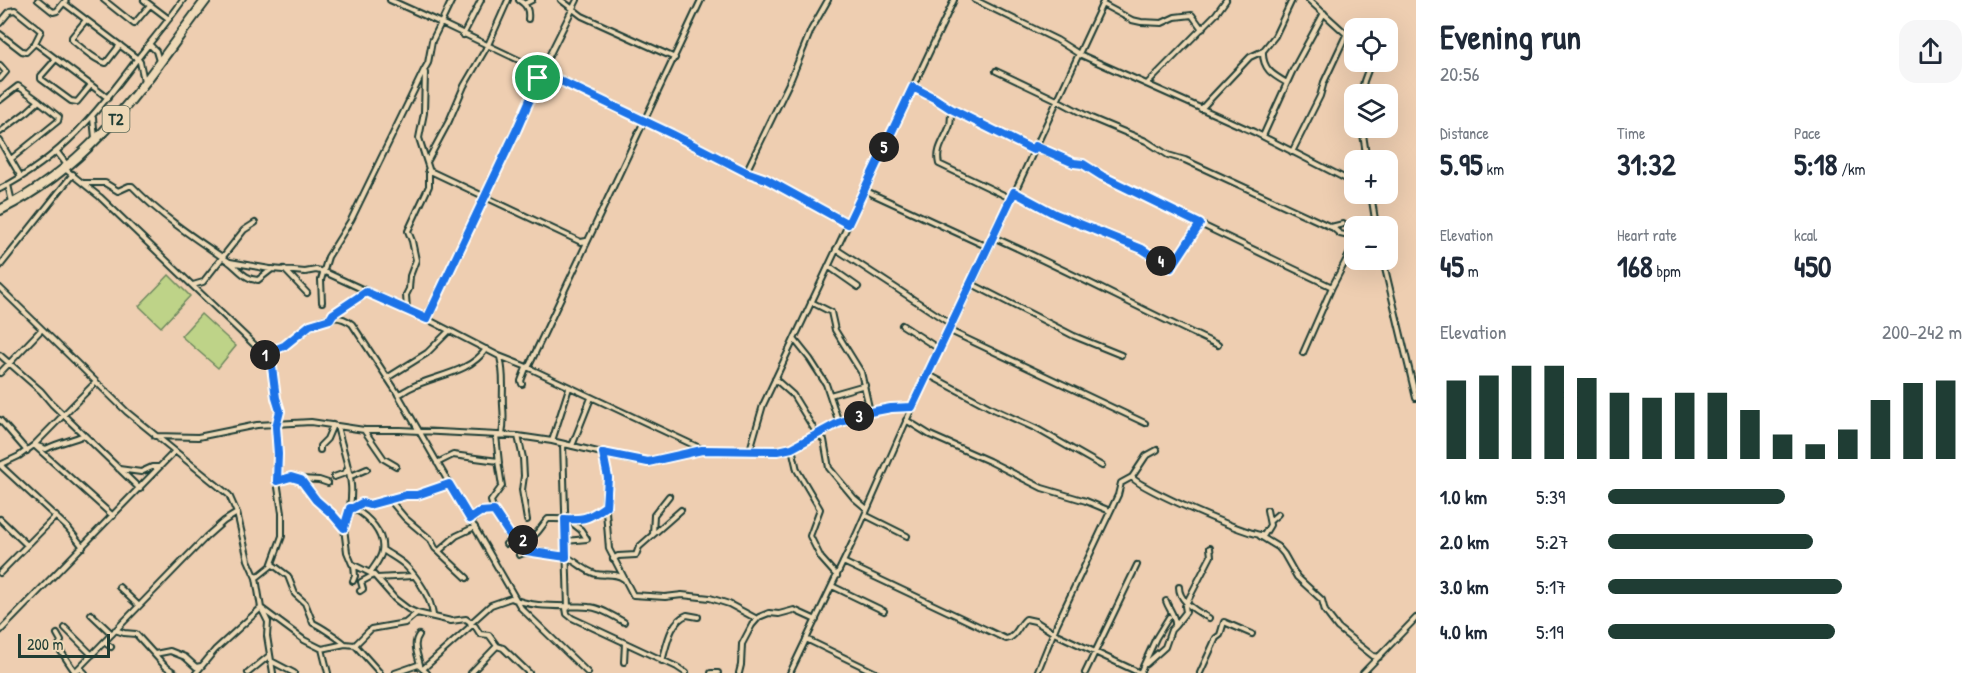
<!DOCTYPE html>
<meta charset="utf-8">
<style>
:root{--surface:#fff;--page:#f6f6f7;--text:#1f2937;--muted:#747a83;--accent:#1f3d34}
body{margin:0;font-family:"Patrick Hand",sans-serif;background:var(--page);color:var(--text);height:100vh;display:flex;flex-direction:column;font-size:22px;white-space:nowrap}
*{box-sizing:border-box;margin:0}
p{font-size:20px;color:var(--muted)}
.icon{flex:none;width:33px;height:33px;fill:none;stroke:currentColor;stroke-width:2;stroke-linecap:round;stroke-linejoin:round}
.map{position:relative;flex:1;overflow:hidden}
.panel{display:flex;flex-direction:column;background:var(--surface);width:570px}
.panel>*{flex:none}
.tools{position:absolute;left:1344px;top:18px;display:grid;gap:12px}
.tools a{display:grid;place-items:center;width:54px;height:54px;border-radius:12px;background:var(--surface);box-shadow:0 6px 24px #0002;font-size:30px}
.scale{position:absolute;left:18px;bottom:15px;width:92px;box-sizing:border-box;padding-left:6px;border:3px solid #1f3d34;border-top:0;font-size:16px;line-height:21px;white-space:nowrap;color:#1f3d34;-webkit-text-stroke:4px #eed9b7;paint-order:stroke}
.pin{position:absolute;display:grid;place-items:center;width:51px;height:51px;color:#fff;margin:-26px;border:3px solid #fff;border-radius:50%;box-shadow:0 2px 6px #0007}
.km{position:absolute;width:30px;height:30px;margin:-15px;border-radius:50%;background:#222;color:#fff;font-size:16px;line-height:30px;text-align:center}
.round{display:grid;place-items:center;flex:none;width:63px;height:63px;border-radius:18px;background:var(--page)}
.headline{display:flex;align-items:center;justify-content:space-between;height:102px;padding:0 24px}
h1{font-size:33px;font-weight:700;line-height:45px}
.stats{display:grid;grid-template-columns:repeat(3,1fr);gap:9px;height:102px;padding:6px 24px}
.stats div{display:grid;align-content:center}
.stats b{font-size:30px;font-weight:700}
.stats small{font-size:16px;font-weight:400}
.stats p{font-size:16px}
.chart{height:168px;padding:12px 24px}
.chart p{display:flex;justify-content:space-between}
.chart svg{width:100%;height:108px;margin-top:6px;stroke:var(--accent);stroke-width:6}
ul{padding:0 24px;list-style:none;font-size:20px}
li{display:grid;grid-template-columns:96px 72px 1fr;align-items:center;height:45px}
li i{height:15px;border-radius:8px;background:var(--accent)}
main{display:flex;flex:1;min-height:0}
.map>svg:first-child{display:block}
.green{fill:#bed388;stroke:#6e885e;stroke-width:1.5}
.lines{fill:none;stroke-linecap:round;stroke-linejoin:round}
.street-casing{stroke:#1f3d34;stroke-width:8}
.highway-casing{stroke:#1f3d34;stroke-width:12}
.street{stroke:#eed9b7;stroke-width:4}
.highway{stroke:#eed9b7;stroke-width:8}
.route-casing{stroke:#fff;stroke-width:12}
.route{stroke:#1a73e8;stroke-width:8}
.labels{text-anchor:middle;stroke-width:4.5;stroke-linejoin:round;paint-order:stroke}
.shield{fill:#eed9b7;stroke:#5d6c5b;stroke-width:1.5}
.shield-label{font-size:16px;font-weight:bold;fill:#1f3d34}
</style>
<main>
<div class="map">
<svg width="1416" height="673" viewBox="0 0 1416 673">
<rect width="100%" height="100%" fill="#eeceb1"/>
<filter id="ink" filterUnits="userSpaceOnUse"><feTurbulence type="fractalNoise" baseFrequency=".0167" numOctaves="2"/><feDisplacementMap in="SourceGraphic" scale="12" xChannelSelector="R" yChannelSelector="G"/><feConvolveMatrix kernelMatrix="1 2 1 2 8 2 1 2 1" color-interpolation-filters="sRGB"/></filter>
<g filter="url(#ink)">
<path class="green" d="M169,275L190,296L161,327L139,306Z
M201,314L236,346L218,368L181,336Z"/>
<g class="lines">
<g class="street-casing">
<path id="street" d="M38,0L53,12L57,11L66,0
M104,0L134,24L150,5
M144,0L169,19
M390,0L441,23L452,0
M519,0C527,5 529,10 528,19
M561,0L582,16L675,58
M975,0L1057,40L1079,54L1254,132L1354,183
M1309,0L1354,41
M64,3L138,59L140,62L144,81
M524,4L532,0
M1102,4L1132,20L1141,22L1162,23L1175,17L1192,15L1202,29
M86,20L72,37V40C82,48 94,60 106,63L120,45
M0,23L10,11L15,10L41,31L35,43L26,52L22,51L0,34
M463,35L481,0
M35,43L108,98
M149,44L156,51L159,61
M1263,51C1262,69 1273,75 1287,83
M56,59L41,76V79L71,101L77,102L91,85
M0,65L6,72L0,79
M996,71L1057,100L1091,118L1146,141L1168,155L1185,160L1331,227L1343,224
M1147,84L1216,14L1226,0
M913,87L934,98L951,109L1033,150
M1361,94L1364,81L1371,62
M0,100L18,86L39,101
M951,109C951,114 951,120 950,125C946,138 935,149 939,164L1010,198
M1201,109L1250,57L1263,51L1275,36L1292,0
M93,118L95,138
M1362,128L1367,160
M0,132L28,111L39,101L59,117L58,121L11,159
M1263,136L1292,72L1324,13
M0,141L21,177
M1034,146L1074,163L1083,164L1102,176L1177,213L1332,287
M57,152L67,165
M1292,152L1320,96L1324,82L1347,33
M427,162L449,121L464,86L488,45L508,0
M65,169L100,197L264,354C270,351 276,349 282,346C302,335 327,304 352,324L396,391L521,608L588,673
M428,170L581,242L586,241
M746,172L791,79L811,30L828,0
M83,183H105L118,191L129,186H132C161,216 194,238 228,261C238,268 245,280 258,280L272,269L305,272L316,270L325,272L427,319L499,356L527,367L702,449
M8,185L12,202
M0,189C62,157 97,113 138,58C153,39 169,20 183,0
M864,190L988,247
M1014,192L1055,214L1142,249L1171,268L1200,224
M1371,194L1376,226
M1332,227L1340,234L1354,237
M993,237C1069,271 1142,310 1218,345
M836,249L951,324
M1383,260L1416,398
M230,262L270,269
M0,266L73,174
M828,266L858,287
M284,269L307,293
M972,284L1074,336L1121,355
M193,285L203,282L244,230L255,223
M0,288L127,412L229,495L237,513L248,560L256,578L261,608L268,622L267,636L273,673
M322,302L321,280L328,257L351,220L424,70
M811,302L831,312L835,330L861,372L870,412
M407,310L406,295L409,289L410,276L416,260L412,241L408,231L429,186V169L419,138L424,113L425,73L424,70L428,63L432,41L441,23L672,133L746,172L766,179L848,223
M330,319L333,314L366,292
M427,319L517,129L538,78L577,0
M902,325L939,349
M948,330L1145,423
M794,339L810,359L826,384L839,423
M1303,353L1332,287L1354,245
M0,355L41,391L52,404L140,489
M500,357C505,377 502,387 503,406C504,417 504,424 502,435
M528,368L701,0
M0,373L41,330
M927,374L993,409L1037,429L1102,466
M387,378L427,353L449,331
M775,379L793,395L817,434L824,440L829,468L854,498L867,509
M95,383L34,445L113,516
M522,384L521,381L526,368
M398,395C402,393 406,390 410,388C434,375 469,374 486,349
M830,395L865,385
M0,420L27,451
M906,420L930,435L989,461L1042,488L1086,501L1110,511
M337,426C346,465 360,486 344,527
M364,430L384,459L396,466
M496,435L499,463
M155,436L198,437L257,425L311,422L364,430H400L518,436L552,441L631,460L648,462L702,450L778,451L792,448L839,423L870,412L891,408L912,407
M518,436L523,458L524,476L522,490L527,520
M552,441L569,388
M563,444L568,608
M572,446L591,398
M792,448L797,470L820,509L810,536L821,558L837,576
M320,450V446L327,439L333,425
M750,450L763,405L954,0
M603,453L608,478L605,499L609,549L633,595L665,597L682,595L710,598L729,604L757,619
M437,463L453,455L498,461L502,486L491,501L494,511L480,512L476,517L470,519
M0,465L68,528L83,547
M0,465L19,456L34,445L46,449C59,442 71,441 84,435
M119,469L141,472L152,467H159
M351,476L367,469
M334,477L345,473L348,468
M1132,477C1137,487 1253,538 1264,535L1270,525L1267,510
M300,479L319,480L328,483
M277,481L291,477L301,480L317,500L332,514L344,528L347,552L352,564L374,575L395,599L408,609L417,613L451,621L466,619L470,622L471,626H475L480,634L489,635L497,646
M389,499L405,518L431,540L435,548L467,578
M350,508L362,503L369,505L406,495H417L449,484
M354,509C368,516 385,534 382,551C381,559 374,566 370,573
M494,511L512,539H523
M865,515L907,536
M0,519L27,545
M1270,521L1278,514
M653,534L654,515L669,496
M1260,536L1278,547L1284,554L1297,577L1322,600L1325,611L1338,628L1373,656L1379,657
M566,541L587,539L581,530L567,519
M506,544L512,539
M383,550C390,555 400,560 406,566C418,578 431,598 433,615
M439,551L456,536L475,527
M526,551L523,539C538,538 539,528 548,519C577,518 580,525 606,506
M519,555C528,550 556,553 566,557C577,561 584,571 596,574C605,576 615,572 624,579
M613,559L618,556L636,555L639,547L681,510
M843,562L1006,639C1016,638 1019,624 1026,619L1035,621L1054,633L1140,673L1156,638L1169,617
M272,564L288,576L295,594L305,603L313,623C320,626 338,638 345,644
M0,573L56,516
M256,578L271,566L282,536V513L277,481L278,454L276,427L280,411L276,398L272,367L264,354
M377,578L413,576
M353,581L355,576L354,565
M832,586L884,611
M119,587L139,606
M1179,587C1179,601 1197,612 1209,618
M360,591L363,589L361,582L374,575
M566,608L567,614L572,618L677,667L686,673
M91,614L112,634
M471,623L491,605L511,598C536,609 562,605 589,607C600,607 614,617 624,622
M1175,626L1186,612L1185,606L1211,556L1210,548
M65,628L92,655
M115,630L124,633L136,634L165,666L175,673
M0,631L175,451
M57,634L61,641L58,647L75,672
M419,635C412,644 418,655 420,665
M806,639L876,673
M104,642L111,647
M355,645L371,629L405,623L417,613
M322,649L345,644L355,645L380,673
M155,654L170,651L185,657L196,667L201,666
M271,661L294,673
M662,661C667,645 670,621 687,615L698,617
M624,662L625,643
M1146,664L1165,647L1171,630L1175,626C1176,616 1169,610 1166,601
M80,668L85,673
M424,668L471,626
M74,673L206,537L224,521L237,513
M196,673L215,650L261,608L304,640L322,649L328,673
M248,673L270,655
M395,673L418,665L427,673
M471,673L497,646L503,648L529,673
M711,673H718
M739,673L741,665L742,644L752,625L759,617L769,613L779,614L794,610L816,620
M790,673L856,535L927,374L972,284L1104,0
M1037,673L1057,624L1118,495L1121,483L1132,477L1146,456L1157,450
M1085,673L1137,565
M1200,673L1216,638L1220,635L1224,622L1252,634
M1363,673L1416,618"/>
</g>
<g class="highway-casing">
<path id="highway" d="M0,210C96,163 144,82 206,0"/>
</g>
<use href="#street" class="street"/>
<use href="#highway" class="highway"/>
</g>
</g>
<g class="lines" filter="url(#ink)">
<g class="route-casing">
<path id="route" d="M542,72L672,134L746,172L766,179L848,224L913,87L934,98L951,109L1033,150L1035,146L1074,163L1083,164L1102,176L1200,224L1171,268L1142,249L1055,214L1014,192L912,407L891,408L870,412L838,423L792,448L778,451L702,450L648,462L603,453L608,478L606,506C589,518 585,520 565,519L566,557L526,551L523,539L512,538L494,511L480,512L470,519L449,484L417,495H406L369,505L362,503L353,508H350L344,528L332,514L316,500L301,480L291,477L277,481L278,454L276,427L280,411L276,398L272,367L264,354L284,346L310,325L330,319L333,314L366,292L427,319L517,129Z"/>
</g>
<use href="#route" class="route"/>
</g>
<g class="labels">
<rect class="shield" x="102.5" y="106" width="27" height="26" rx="4.5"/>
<g class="shield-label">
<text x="116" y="125">T2</text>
</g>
</g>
</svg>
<div class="tools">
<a><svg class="icon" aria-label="locate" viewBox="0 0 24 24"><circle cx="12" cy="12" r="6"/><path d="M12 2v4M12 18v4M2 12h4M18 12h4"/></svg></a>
<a><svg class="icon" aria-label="layers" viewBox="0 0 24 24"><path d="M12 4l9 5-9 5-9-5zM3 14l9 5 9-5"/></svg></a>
<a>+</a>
<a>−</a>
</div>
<div class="scale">200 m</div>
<div class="pin" style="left:538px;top:78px;background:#1e9e55"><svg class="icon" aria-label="arrive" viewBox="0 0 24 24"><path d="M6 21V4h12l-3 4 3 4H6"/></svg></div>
<b class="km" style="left:265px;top:355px">1</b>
<b class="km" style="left:523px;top:540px">2</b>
<b class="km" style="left:859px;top:416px">3</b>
<b class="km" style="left:1161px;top:261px">4</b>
<b class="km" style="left:884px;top:147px">5</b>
</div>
<section class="panel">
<div class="headline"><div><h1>Evening run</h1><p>20:56</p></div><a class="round"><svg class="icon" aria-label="share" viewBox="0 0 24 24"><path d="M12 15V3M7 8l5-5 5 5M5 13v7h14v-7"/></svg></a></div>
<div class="stats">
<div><p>Distance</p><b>5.95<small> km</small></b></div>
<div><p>Time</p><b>31:32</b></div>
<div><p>Pace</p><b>5:18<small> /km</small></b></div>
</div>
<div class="stats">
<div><p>Elevation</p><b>45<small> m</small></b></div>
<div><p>Heart rate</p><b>168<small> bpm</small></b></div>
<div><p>kcal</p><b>450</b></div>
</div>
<div class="chart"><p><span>Elevation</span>200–242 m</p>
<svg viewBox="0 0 160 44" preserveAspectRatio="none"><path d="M5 44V12M15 44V10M25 44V6M35 44V6M45 44V11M55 44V17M65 44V19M75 44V17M85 44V17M95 44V24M105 44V34M115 44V38M125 44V32M135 44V20M145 44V13M155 44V12"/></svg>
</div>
<ul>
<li><b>1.0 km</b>5:39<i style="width:50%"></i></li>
<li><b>2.0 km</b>5:27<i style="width:58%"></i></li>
<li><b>3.0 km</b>5:17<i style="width:66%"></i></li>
<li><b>4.0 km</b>5:19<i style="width:64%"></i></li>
</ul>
</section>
</main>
